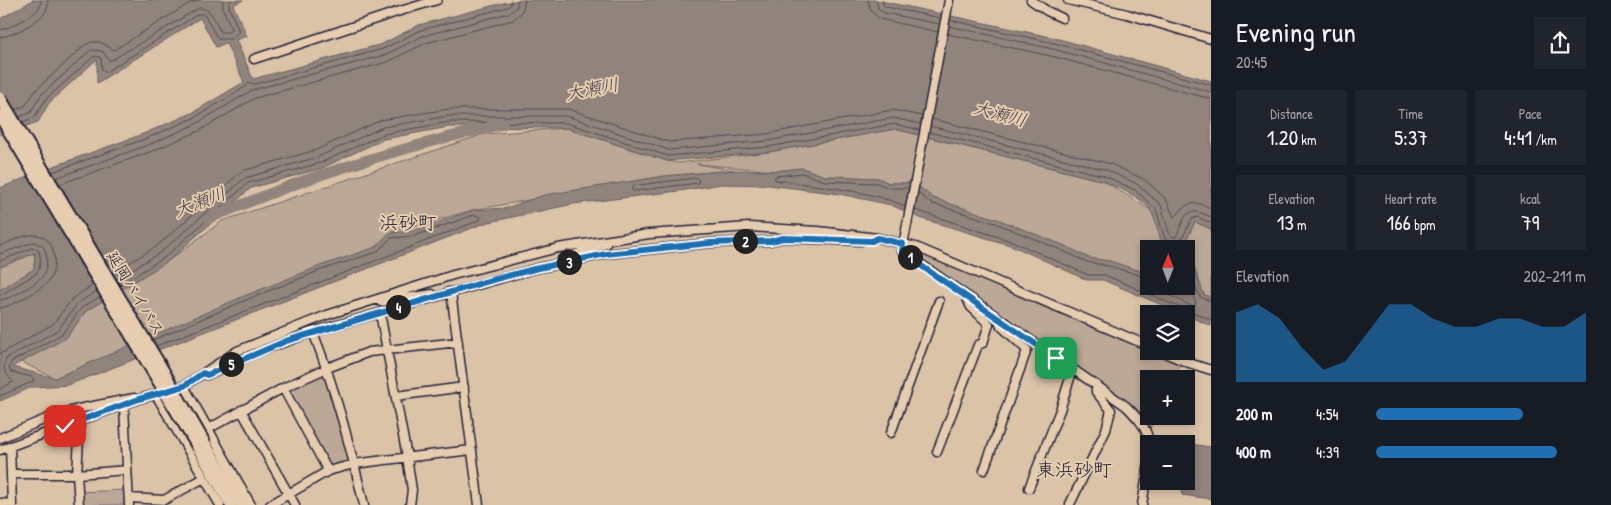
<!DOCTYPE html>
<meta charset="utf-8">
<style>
:root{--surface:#171b24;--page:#20242c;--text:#f1f3f6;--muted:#9ea1a6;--accent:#1f6fb2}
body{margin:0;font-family:"Patrick Hand","Klee One",sans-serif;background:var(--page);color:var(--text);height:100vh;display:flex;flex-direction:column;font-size:19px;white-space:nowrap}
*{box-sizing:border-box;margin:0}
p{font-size:16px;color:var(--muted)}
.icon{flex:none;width:28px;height:28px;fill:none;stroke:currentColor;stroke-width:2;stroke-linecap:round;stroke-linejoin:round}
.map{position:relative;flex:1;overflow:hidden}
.drawer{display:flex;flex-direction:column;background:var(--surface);width:400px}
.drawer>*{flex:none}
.needle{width:32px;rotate:1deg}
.buttons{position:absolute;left:1140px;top:240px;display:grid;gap:10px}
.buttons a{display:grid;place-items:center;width:55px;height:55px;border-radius:0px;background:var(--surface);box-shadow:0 2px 8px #0003;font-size:25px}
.pin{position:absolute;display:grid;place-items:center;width:42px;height:42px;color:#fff;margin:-21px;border-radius:10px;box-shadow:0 2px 8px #0006}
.km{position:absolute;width:25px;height:25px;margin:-12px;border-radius:50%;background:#222;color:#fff;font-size:14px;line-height:25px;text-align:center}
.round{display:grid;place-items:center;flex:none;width:52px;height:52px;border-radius:0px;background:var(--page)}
.overview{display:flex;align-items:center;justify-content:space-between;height:85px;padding:0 25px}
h1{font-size:28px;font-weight:600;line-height:38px}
.stats{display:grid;grid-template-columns:repeat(3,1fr);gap:8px;height:85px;padding:5px 25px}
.stats div{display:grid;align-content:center;border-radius:0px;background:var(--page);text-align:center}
.stats b{font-size:21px;font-weight:600}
.stats small{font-size:14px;font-weight:400}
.stats p{font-size:14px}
.chart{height:140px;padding:10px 25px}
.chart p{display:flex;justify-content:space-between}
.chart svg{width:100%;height:90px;margin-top:5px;fill:var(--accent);opacity:.7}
ul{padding:0 25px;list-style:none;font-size:16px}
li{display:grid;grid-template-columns:80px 60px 1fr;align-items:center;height:38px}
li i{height:12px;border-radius:6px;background:var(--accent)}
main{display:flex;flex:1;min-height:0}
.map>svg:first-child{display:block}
.green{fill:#bca896;stroke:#6f6568}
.water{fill:#91847c;stroke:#655d62;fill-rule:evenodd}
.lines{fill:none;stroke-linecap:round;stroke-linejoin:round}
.shore{stroke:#4e4955;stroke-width:1}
.river{stroke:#91847c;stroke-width:11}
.minor-casing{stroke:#22223b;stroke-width:11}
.highway-casing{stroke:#22223b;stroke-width:15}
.minor{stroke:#e7cdaf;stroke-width:8}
.highway{stroke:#e7cdaf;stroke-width:11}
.highway-bridge-casing{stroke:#22223b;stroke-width:15;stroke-linecap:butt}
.highway-bridge{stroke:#e7cdaf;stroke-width:11}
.route-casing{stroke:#fff;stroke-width:10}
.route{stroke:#1f6fb2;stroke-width:6}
.labels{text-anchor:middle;stroke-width:4;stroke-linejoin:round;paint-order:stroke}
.street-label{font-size:16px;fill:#22223b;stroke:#e7cdaf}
.water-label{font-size:18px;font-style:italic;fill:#433f4e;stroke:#e7cdaf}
.quarter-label{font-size:19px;fill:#22223b;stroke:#e7cdaf}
</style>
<main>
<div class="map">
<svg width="1211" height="505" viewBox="0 0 1211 505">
<rect width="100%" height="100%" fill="#dbc3a8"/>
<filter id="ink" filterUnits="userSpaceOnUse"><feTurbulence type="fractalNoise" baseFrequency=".02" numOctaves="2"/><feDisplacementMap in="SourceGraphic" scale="10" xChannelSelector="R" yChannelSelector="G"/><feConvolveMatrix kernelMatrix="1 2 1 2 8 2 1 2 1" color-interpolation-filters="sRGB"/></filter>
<g filter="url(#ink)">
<path class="green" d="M567,128L667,161L678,163L769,152L895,129L1104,181L1152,211L1166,249H1149V273L1089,258L1063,245L933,198L914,183H889L878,178L825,176L802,168L775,171L697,164L735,170L665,176L473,210L389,233L376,247L55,378L21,362L66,338L86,311L168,261L222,221L484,134Z
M1195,222L1211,229V297L1204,295L1185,243Z
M914,250L1180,365L1173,379H1149V416H1156L1150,428L1137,409L913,254Z
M35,253L34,269L0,290V267Z
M323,373L350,461L329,468L288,389Z
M125,490L126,505H81L80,492Z"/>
<path class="water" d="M33,0H243L233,5L247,36L236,40L253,79L382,44L419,25L503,3L521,0H876L1055,38L1211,81V229L1195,222L1185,243L1204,295L1211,297V326L1186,315V314H1183L1103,280H1087L1013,246L920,218L891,205L840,194L769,185L721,184L686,190L573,204L485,223L68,385L32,387L0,401V290L34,269L35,253L0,267V188L57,165L143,134L192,113L244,82L226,43L216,47L200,18L97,83V59L49,103L38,122L0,135V19ZM449,127L567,128L667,161L769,152L895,129L1104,181C1118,188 1145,198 1152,213C1158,226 1157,235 1166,249H1186V286H1149V274L1110,261L1089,258L1063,245L997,219L933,198L914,183H889L878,178L825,176L802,168L775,171L735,170L665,176L544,195L506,208L473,210L412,231L389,233L376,247L320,266L244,296L55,378L12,367L66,338L86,311L168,261L251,188L322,168L384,139Z
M1189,444L1211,447V499L1182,495L1183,481H1186V461Z"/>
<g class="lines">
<path class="shore" d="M868,0L871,11L880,19L938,32
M876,0L878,8L884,13L939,24
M882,0L883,4L886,7L940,18
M950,20L1054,43L1211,85
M949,26L1053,49L1211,92
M0,30C8,29 35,15 39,8C41,5 40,4 41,0
M948,34L1051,56L1211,99
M0,37C11,37 35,23 43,15C47,11 48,6 48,0
M15,110L25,106L36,90L85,45L92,42H100L114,50L190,3L199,0
M19,117L30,113L41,95L91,50L102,51L109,60H112L199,8C212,8 215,22 221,32H229L231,28L223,9V0
M932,119L1111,164L1145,180L1166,199L1174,217C1178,215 1179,212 1183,208C1192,200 1201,204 1211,208
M22,122L34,118L46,99L93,57L97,56L101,58L102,70L106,72L198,14H202L205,16L218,39H231L239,31L229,7V3L232,0
M930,126L1107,170L1137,184L1161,205L1169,233L1173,237H1176C1186,215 1185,205 1211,217
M929,132L1105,176L1135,190L1156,209L1164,236L1169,245L1170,249
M52,172L145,139L194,118L245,87L249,83L255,84L383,49L421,30L508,7L511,4V0
M56,178L148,145L196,124L252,90L385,55L423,36L509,13L516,8L518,0
M697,178L699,180L698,183L634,191L631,189L634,186Z
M60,184L150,152L199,131L255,98L387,62L426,43L513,20L522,12L525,0
M918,193L931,203L995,223L1061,250L1087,262L1109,266L1149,278
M905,206C868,190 817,186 776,180L774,178L776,176L802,173L825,181L877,183L889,188H909
M915,210L1014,242L1088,275H1105L1179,307L1184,311H1190L1211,320
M0,246C10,242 22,235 33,235C55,233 59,265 50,279C43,289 11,307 0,308
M1181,249L1180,242L1192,219L1197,217L1211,223
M0,254L34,242L43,246C48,253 48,270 42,277C36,284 9,300 0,300
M0,261L32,248L37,249C42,254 41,267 37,273L4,293L0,294
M1186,262L1200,297L1211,301
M113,273L157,246L242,171L316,150L381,120L448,109H568L669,142L766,134L892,110L922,116
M116,279L161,252L245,178L318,157L383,127L448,116H567L669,150L767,141L893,118L921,124
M120,285L165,257L248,183L320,163L384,134L449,122L567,123L668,156L768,147L894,124L920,130
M1150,286L1187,304L1194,306L1196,303L1186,280
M153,340L246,300L321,270L377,252L391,238L414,236L474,215L481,217L480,220L156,346
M0,354L53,324L73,298L93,285
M0,389L13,382C7,374 0,369 7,358L58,330L78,303L97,291
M0,396L34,381L32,377L11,372L9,367L11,362L62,334L82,307L100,297"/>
<path class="river" d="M209,218C242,205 275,191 309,179C372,157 438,139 503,124"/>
<g class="minor-casing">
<path id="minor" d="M949,0L902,251L1126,406C1137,417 1148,428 1149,444
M1031,0L1047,11L1062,18
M1068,0L1127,14L1211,39
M254,59L400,11L437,0
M562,259L606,244
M448,292H451L479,505
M381,302L432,294
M380,313L407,457L412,490L410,505
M313,332C335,388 350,446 364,505
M1160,351L1189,363L1211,370
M207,375L260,351L313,332L534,269L606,254L710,243L771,241L783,238L861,241
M184,386L251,505
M283,388L328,471
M151,396L156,395L220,505
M396,396L464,387
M124,406L129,505
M241,410L295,505
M208,429L283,388L327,368L369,352L458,342
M891,433L939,301
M0,438L53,416L78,409L134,398
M10,446L12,505
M0,450L139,399L184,386L237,351L327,315L453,275L558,248L649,234L749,227L818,231L878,238L916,247L1149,346
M937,452L978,345L983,343L989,324L971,307L967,299
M984,470L1027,350L1001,326L1000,323
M11,474H77L127,470
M1029,488L1060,410L1070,378L1060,367L1056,358
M129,498L164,500L204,478
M0,503L12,504
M1070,504L1106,430L1111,410L1096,392V385
M79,505L77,474L80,421
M270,505L328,471L354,464L385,460L472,450
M1142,505L1149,462"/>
</g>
<g class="highway-casing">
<path id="highway" d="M205,444L242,505
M198,447L231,505"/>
</g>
<use href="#minor" class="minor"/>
<use href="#highway" class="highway"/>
<g class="highway-bridge-casing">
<path id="highway-bridge" d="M0,98L158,362L205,444
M0,116L198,447"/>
</g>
<use href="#highway-bridge" class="highway-bridge"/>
</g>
</g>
<g class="lines" filter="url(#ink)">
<g class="route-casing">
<path id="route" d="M65,426L139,399L184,386L203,373L207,375L286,341L492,280L534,269L606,254L710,243L771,241L783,238L872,241L878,238L903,244L902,251L917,263L1056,358"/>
</g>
<use href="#route" class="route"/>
</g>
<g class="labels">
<g class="street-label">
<text transform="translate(136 293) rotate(59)" y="6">延岡バイパス</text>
</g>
<g class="water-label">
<text transform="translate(592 89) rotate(-11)" y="6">大瀬川</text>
<text transform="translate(1000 114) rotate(15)" y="6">大瀬川</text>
<text transform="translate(200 202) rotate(-21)" y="6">大瀬川</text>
</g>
<g class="quarter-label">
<text x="408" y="229">浜砂町</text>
<text x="1074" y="476">東浜砂町</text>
</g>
</g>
</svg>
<div class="buttons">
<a><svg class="needle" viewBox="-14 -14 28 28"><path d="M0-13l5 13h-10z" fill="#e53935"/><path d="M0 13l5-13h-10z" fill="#9ea1a6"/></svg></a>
<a><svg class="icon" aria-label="layers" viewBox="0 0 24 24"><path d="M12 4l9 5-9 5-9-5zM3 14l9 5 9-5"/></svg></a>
<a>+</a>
<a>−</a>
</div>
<div class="pin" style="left:1056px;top:358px;background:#1e9e55"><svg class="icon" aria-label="arrive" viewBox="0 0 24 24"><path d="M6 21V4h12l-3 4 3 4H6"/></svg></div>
<div class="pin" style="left:65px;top:426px;background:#d93025"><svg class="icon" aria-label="check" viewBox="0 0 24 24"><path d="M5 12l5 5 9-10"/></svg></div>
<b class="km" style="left:910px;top:257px">1</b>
<b class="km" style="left:745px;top:241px">2</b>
<b class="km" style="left:569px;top:262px">3</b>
<b class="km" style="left:398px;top:307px">4</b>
<b class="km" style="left:231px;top:364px">5</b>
</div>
<section class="drawer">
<div class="overview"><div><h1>Evening run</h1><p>20:45</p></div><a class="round"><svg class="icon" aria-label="share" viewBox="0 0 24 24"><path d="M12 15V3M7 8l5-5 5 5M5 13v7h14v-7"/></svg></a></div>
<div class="stats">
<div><p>Distance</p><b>1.20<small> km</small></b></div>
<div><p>Time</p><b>5:37</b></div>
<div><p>Pace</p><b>4:41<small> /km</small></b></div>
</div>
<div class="stats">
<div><p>Elevation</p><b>13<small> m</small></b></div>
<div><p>Heart rate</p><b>166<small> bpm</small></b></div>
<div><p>kcal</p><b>79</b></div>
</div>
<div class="chart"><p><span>Elevation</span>202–211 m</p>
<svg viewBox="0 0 160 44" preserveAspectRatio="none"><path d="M0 44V10L10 6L20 13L30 27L40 38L50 34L60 20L70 6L80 6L90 13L100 17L110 17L120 13L130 13L140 17L150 17L160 10V44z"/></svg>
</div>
<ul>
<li><b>200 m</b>4:54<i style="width:70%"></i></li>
<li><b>400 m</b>4:39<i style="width:86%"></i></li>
</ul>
</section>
</main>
